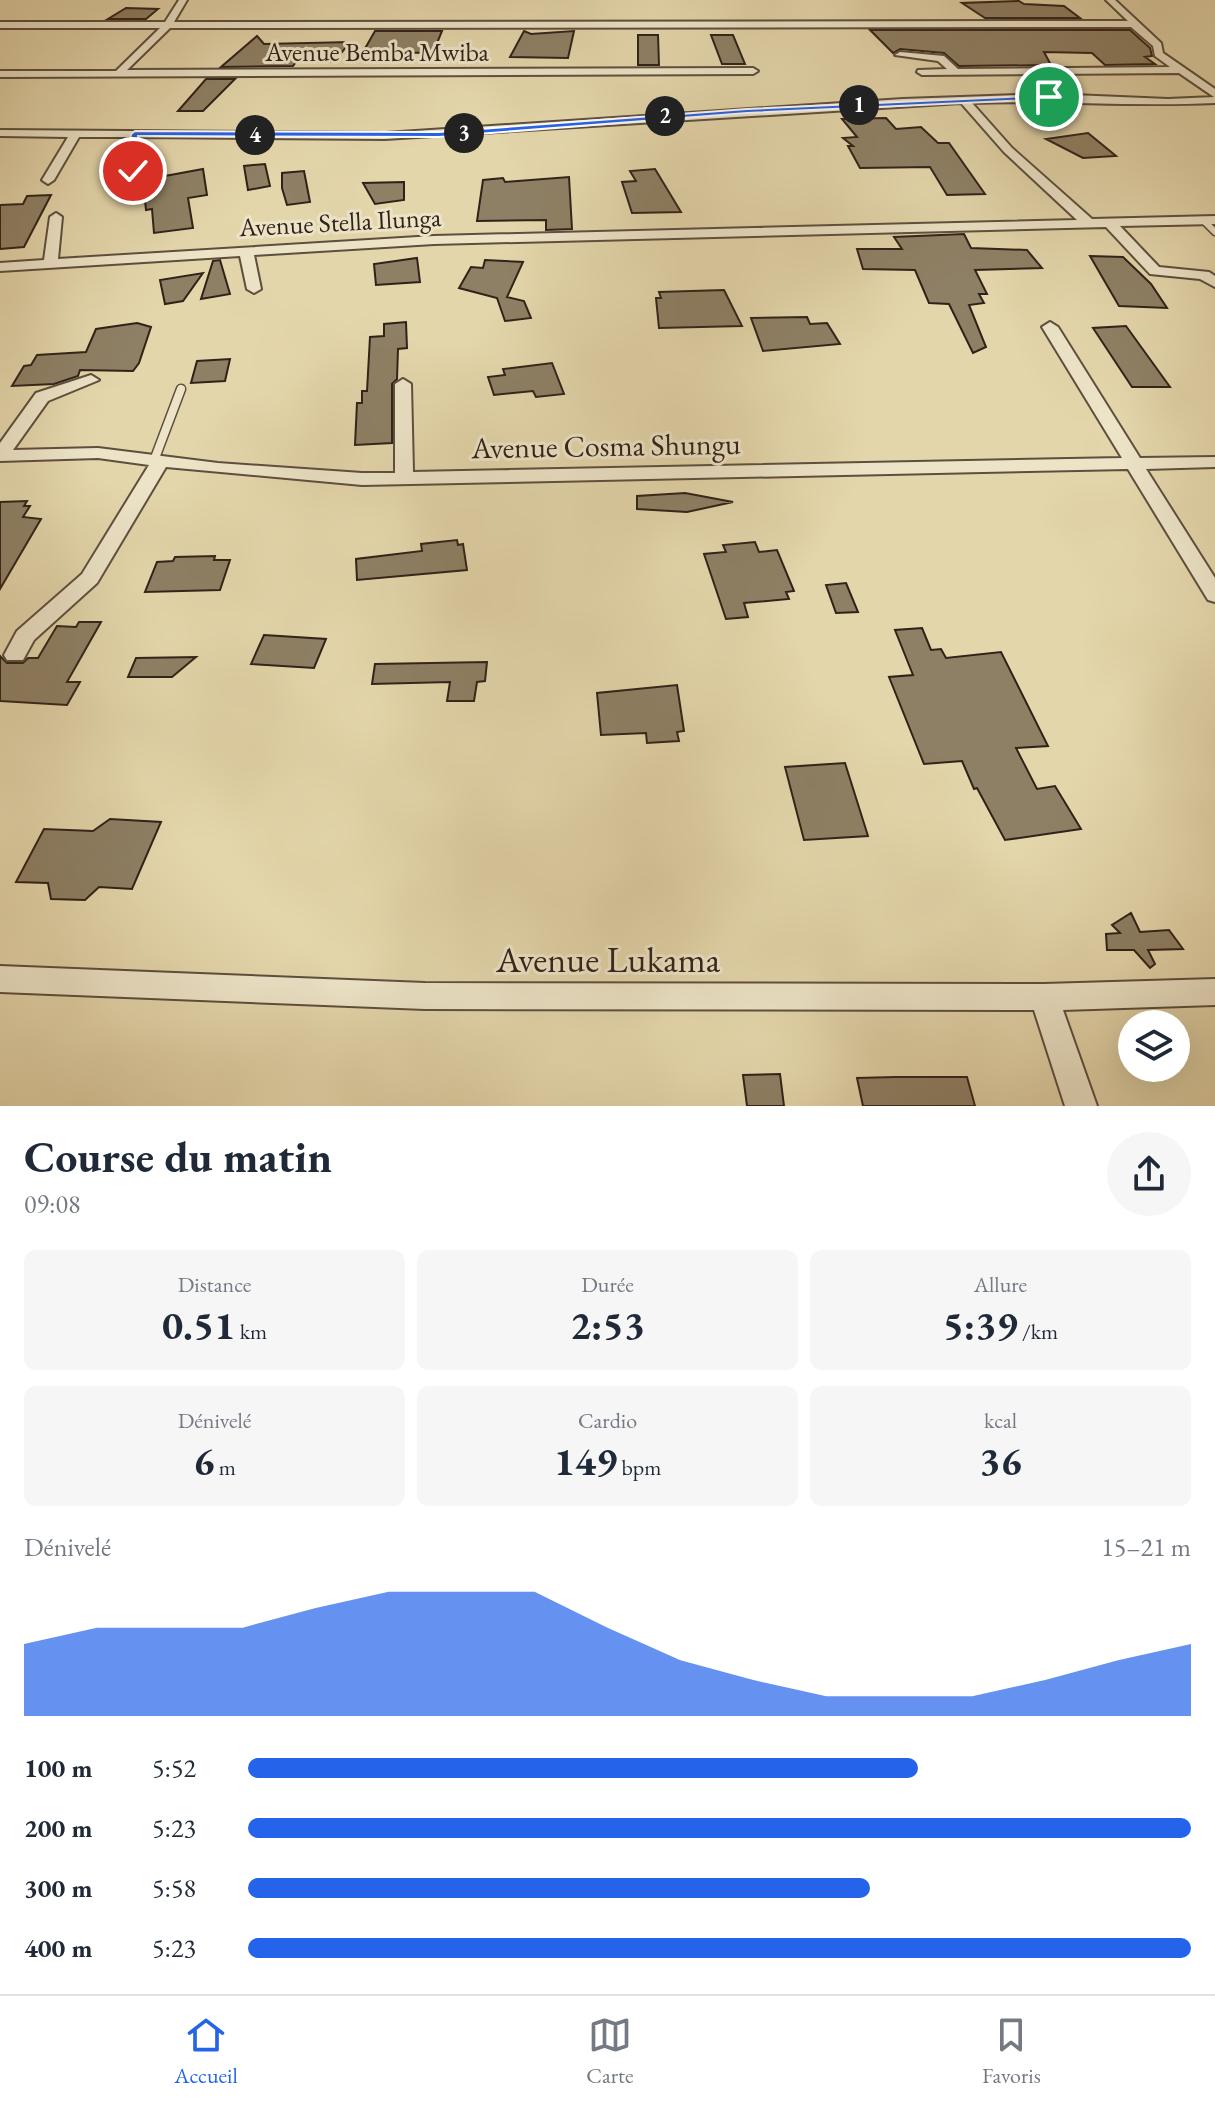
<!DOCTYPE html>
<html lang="fr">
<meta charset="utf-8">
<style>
:root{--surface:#fff;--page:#f6f6f7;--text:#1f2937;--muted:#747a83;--line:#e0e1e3;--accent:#2563eb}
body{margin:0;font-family:"EB Garamond",serif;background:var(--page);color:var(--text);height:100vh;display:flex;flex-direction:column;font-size:30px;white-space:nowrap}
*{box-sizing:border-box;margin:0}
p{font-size:26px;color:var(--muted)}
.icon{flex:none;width:44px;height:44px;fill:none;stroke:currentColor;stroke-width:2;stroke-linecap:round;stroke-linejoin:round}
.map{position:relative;height:1106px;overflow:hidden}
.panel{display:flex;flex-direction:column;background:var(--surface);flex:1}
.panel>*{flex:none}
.buttons{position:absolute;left:1118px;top:1010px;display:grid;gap:16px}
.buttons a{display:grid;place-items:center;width:72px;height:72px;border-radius:50%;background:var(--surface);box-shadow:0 8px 32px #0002;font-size:40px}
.pin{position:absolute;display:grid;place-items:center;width:68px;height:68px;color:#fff;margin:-34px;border:4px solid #fff;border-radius:50%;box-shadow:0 2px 8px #0007}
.km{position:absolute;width:40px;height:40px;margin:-20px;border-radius:50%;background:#222;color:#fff;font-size:22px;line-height:40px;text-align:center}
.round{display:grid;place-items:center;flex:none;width:84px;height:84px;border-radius:42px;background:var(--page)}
.headline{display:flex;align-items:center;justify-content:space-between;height:136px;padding:0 24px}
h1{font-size:44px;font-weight:700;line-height:60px}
.figures{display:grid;grid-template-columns:repeat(3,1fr);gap:12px;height:136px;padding:8px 24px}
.figures div{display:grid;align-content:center;border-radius:12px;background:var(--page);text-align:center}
.figures b{font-size:40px;font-weight:700}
.figures small{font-size:22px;font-weight:400}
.figures p{font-size:22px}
.chart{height:224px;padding:16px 24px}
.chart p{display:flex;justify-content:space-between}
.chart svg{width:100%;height:144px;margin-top:8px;fill:var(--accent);opacity:.7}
ul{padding:0 24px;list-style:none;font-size:26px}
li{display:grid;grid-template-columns:128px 96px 1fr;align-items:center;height:60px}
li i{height:20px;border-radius:10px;background:var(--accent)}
.tab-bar{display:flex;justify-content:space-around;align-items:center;height:112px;border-top:2px solid var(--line);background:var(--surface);font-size:22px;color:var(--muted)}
.tab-bar a{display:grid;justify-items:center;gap:4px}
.tab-bar .selected{color:var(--accent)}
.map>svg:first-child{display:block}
.building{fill:#8e8065;stroke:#302219;stroke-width:2}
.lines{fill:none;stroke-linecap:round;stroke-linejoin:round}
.service-far1-casing{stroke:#5d4f3e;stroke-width:9}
.service-casing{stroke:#5d4f3e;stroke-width:11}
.minor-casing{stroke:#5d4f3e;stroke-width:4}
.service-far1{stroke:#ede4c8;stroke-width:6}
.service{stroke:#ede4c8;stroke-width:8}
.minor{fill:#ede4c8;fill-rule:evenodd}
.route{fill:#2563eb;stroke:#fff;stroke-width:2}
.labels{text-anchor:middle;stroke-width:6;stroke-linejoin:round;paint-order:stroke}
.far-street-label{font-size:26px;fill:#302219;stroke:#ede4c8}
.street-label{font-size:30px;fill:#302219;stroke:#ede4c8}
.near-street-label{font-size:36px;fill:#302219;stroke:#ede4c8}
</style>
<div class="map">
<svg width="1215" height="1106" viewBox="0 0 1215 1106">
<rect width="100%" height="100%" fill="#e4d6ab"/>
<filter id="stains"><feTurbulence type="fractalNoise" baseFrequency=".0025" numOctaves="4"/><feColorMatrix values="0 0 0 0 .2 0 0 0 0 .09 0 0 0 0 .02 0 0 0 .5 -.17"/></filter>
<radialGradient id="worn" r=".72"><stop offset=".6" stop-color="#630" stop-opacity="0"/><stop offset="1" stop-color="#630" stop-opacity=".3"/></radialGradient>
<path class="building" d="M1019,1L1024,4L1064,6L1080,18H985L962,3Z
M126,8L158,9L146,19H108Z
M870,30H1130L1150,48L1152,56L1145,57L1155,64L1105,65L1092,53L1044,52L1051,65L959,66L944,53L900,49L893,53Z
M375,31H442L433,53L363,52Z
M524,31L531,34L574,31L568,58L510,57Z
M638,35H658L659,65H638Z
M711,35H733L745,64H722Z
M257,36L264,44L350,42L334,62H296L293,66L221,67Z
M206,79H235L203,111H178Z
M886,118L896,129L921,127L938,143H949L985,194L947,195L930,167L860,168L848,146H853L843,138L857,137L842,119Z
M1088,133L1116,156L1083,158L1046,139Z
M265,164L270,186L248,190L244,166Z
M203,169L207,195L188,198L193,228L154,233L152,209L146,210L143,180Z
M655,169L681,212L632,213L622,182L636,181L630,171Z
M304,171L310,202L287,205L282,188V173Z
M569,177L572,229L546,230V220L477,221L483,180L503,178L505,182Z
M404,182V200L375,204L363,183Z
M51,195L24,247L0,249V205L23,204L27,196Z
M964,234L971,248L1027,250L1042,268L975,270L987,294H979L984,303L969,305L986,347L973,353L949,304L929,303L915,270L863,269L857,249H902L894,237Z
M1090,256L1123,257L1151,284L1167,308L1119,306Z
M417,258L420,282L376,285L374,264Z
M220,260L230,294L201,299L213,261Z
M485,260L523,262L507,297L524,301L531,318L505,321L497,298L459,288L471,267L483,268Z
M203,273L183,301L165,304L160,280Z
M724,290L742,326L659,328L656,298H661L659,292Z
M807,317L810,324L827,323L840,344L763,351L751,318Z
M406,322L407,348L398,349L397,379L392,384V443L355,445L357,403H362V391H367L370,337L384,336V324Z
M137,323L151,327L139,363L133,371L80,370L78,376L54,384L12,386L24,366L31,365L37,355L86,352L96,329Z
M1126,326L1170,387H1132L1093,328Z
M230,359L225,381L191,383L197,361Z
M552,363L564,394L536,397L533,391L494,395L488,377L505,375L503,369Z
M685,493L733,502L687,512L637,509V496Z
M27,501L24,506H30L23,517L41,519L0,589V502Z
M457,540L458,545L463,544L467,570L357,580L356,559L422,551L421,544Z
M755,542L759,552L777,550L794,591L786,592L789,599L744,603L748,617L726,619L704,554L726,552L723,545Z
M215,556L214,560H230L220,590L145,592L157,562L173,561L175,557Z
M846,583L858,612L836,613L826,585Z
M79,622H101L67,682H80L67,705L0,701V656L7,663H23L28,658H38L57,626L76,627Z
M922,628L931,650L941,649L946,658L1001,652L1048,746L1016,748L1037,789L1055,786L1081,829L1005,840L977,788L974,789L962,761L924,764L889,677L913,675L895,630Z
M264,635L326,639L314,668L251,664Z
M196,657L172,677H128L136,658Z
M487,662L485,681L477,682L474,701H447L450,682L372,684L375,664Z
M677,685L684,731L677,732L679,741L647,743L646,733L601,735L597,693Z
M845,763L868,836L804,840L785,767Z
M110,819L161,822L132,889L99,887L85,900L51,899L48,883L16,882L44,829L93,831Z
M1131,913L1140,932L1169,930L1183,949L1148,950L1155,964L1150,968L1134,950H1107L1106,934L1120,933L1112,925Z
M780,1074L784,1106H747L743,1075Z
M895,1077H967L975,1106H863L857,1078Z"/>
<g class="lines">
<g class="service-far1-casing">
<path id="service-far1" d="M1203,220L1215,232"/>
</g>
<g class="service-casing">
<path id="service" d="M155,458L181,389"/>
</g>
<g class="minor-casing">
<path id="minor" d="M179,0H187L174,22L1128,21L1106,0H1115L1161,43L1163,53L1215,89V103C1134,107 1053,100 972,103L1012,148L1092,219L1215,216V224L1120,226L1159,267L1209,272L1215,276V287L1200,279L1150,274L1106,227L434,244L254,255L261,289L254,293L247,289L240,256L0,271V263L44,260L50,217L56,213L62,217L58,259L434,236L1077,220L1004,152L961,103L385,139L140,137L139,171L133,175L127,171L129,137H79L54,180L48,184L42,180L68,137L0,136V130L385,133L903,99L1049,94L1168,99L1214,97L1179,73L922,75L917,72L918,70L947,69L938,61L895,55L900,52L944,56L958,69L1170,67L1155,56L1153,46L1131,27L170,28L127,70L753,68L758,71L753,74L0,77V71H116L160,28H0V22H165Z
M1050,322L1058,327L1140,458L1215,457V467L1146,469L1215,578V602L1208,600L1128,469L362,485L166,467L97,583L34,640L23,660H7L4,655L17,631L82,574L149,465L98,458L0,461V443L36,393L85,377L91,375L99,380L48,401L13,450L98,448L218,463L362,473H395V384L403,379L411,384L413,472L1122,458L1042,327Z
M0,966L425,983L1044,984L1215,979V1005L1063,1010L1097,1106H1065L1034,1010L425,1009L0,992Z"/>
</g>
<use href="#service-far1" class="service-far1"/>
<use href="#service" class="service"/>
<use href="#minor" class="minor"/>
</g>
<path class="route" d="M1049,95L1051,99L747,113L439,137L138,136L137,171H129L131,134L135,131L439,132L747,109Z"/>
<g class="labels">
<g class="far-street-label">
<text x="377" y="61">Avenue Bemba Mwiba</text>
<text transform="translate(340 222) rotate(-3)" y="9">Avenue Stella Ilunga</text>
</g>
<g class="street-label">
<text transform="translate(606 446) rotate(-1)" y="10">Avenue Cosma Shungu</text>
</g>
<g class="near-street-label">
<text x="608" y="972">Avenue Lukama</text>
</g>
</g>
<rect width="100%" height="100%" filter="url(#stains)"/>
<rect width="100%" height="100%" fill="url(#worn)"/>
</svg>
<div class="buttons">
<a><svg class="icon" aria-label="layers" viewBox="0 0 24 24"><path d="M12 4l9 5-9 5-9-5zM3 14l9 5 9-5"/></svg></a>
</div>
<div class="pin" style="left:1049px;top:97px;background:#1e9e55"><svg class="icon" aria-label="arrive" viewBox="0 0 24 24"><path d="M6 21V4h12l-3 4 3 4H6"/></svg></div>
<div class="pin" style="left:133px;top:171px;background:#d93025"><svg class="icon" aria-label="check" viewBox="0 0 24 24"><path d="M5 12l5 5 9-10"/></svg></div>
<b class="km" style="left:859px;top:105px">1</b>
<b class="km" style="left:665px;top:116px">2</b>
<b class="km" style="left:464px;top:133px">3</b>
<b class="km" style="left:255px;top:135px">4</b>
</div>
<section class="panel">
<div class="headline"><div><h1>Course du matin</h1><p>09:08</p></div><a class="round"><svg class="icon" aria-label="share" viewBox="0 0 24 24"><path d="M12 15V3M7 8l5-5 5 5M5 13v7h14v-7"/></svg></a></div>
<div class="figures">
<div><p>Distance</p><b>0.51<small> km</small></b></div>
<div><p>Durée</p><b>2:53</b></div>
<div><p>Allure</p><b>5:39<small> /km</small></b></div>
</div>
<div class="figures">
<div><p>Dénivelé</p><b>6<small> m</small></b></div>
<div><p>Cardio</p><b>149<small> bpm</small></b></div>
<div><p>kcal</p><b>36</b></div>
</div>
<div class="chart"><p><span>Dénivelé</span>15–21 m</p>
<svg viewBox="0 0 160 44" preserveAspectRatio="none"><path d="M0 44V22L10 17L20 17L30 17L40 11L50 6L60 6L70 6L80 17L90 27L100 33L110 38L120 38L130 38L140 33L150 27L160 22V44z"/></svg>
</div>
<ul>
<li><b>100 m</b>5:52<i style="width:71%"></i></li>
<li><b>200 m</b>5:23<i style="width:100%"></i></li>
<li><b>300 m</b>5:58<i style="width:66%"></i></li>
<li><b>400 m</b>5:23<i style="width:100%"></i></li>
</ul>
</section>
<nav class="tab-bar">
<a class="selected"><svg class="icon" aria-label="home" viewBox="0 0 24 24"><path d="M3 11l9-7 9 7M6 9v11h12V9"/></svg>Accueil</a>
<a><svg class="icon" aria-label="map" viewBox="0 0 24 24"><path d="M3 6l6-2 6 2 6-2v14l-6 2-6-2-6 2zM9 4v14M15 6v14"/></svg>Carte</a>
<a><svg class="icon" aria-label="saved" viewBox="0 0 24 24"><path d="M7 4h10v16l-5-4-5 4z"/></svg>Favoris</a>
</nav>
